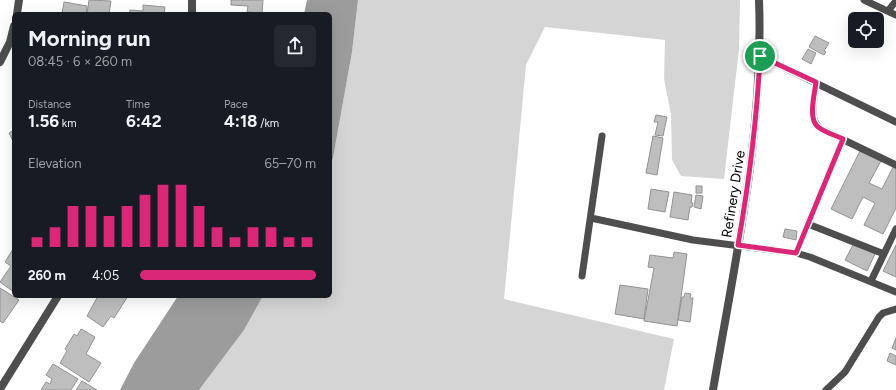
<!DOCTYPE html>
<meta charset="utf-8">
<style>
:root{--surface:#171b24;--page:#242831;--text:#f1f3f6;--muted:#9ea1a6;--accent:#db2777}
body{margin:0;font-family:Figtree,sans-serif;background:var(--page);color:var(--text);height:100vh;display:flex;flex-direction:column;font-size:15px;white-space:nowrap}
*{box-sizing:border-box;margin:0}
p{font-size:13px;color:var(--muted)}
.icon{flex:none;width:22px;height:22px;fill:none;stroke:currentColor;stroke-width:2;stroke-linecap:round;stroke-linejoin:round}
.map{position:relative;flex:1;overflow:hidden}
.details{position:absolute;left:12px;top:12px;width:320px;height:286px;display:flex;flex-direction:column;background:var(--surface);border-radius:6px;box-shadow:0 4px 16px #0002}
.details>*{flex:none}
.tools{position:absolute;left:848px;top:12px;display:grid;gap:8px}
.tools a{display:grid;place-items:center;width:36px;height:36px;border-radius:6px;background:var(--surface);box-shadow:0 4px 16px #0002;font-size:20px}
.pin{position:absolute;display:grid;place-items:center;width:34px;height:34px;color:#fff;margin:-17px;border:2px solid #fff;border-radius:50%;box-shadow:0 1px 4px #0007}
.round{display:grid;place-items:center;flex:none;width:42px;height:42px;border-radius:6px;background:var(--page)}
.head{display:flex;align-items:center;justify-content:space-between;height:68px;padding:0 16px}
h1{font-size:22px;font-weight:700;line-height:30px}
.stats{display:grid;grid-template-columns:repeat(3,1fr);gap:6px;height:68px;padding:4px 16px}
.stats div{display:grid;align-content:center}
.stats b{font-size:17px;font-weight:700}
.stats small{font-size:11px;font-weight:400}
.stats p{font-size:11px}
.chart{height:112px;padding:8px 16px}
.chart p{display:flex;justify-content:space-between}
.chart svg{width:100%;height:72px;margin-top:4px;stroke:var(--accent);stroke-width:6}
ul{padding:0 16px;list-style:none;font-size:13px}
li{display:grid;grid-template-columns:64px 48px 1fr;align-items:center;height:30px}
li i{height:10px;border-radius:5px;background:var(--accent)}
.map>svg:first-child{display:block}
.green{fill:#d5d5d5}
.water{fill:#9c9c9c}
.building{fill:#bebebe;stroke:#929292}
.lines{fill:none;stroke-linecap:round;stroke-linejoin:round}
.lane{stroke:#4e4e4e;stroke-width:7}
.street{stroke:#4e4e4e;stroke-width:8}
.route-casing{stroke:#fff;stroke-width:8}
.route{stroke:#db2777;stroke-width:5}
.labels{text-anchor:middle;stroke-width:3;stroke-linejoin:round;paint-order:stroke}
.street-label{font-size:14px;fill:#000;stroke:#fff}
</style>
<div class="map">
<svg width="896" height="390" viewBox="0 0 896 390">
<rect width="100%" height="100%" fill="#fff"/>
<path class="green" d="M358,0H740L739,49L724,179L681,176L672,160L671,114L664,79L665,40L545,27L526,65L504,299L674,339L664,390H199L244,330L263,296H330V165L333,158L352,52Z"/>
<path class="water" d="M307,0H358L352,52L333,158L330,165V14H304Z
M178,296H263L244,330L199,390H120L134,363Z"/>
<path class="building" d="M89,0L111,1L109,14H87Z
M231,0H263L262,13L247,12L248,6L231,5Z
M64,2L87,6L86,14H62Z
M143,5L165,7L164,14H129L130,10L143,11Z
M815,36L829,43L824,51L826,52L824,55L809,47Z
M808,49L816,53L811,64L802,59Z
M656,115L667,117L663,136L655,135L658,122H654Z
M14,130V143L9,133Z
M653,136L663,138L657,175L646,173Z
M860,151L881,161L869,183L882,189L893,167L896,169V208L883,234L864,225L875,203L863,197L852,219L831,209Z
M696,186H702V193H696Z
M651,189L669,192L665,212L648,209Z
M674,192L692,195L691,203H693L692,207H690L688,220L670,217Z
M696,195L703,196L701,209L694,207Z
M785,229L797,231L796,240L783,237Z
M854,243L875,254L867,271L845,260Z
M896,245V277L883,271Z
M13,249L14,250V292L0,282L11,266L5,262Z
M674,252L687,254L677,326L644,321L654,268L648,267L650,255L673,258Z
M620,285L648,289L644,319L615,314Z
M0,288L19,300L3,323L0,321Z
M685,293L691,294L690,298H693L690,322L678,320L682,297H684Z
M98,296H128L114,318L111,316L103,327L87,316Z
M81,329L95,337L86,354L101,363L89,382L60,363L67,351L65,349L74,334L77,336Z
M896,338V350L892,348Z
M890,353L896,356V365L887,361Z
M53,364L78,379L71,390H41L46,382L50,384L52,379L46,375Z
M82,381L97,390H76Z"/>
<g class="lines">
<path class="lane" d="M864,0L896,15
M888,11L896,1
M760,56L896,122
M816,82C815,98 807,119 821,129L896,165
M591,218L693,240L796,253L810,257L896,292
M808,224L884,254
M796,253L843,139
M582,276L602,136
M871,281L896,229
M826,390L845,372L879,317L883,313L896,309"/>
<path class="street" d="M17,14L19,0
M192,14V0
M0,62L10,42L14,26
M0,389L58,296
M713,390C735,261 764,132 759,0"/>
</g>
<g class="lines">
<g class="route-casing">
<path id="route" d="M760,56L816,82C815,93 808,117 817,126C823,132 835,135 843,139L796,253L738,245C749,182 757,120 760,56Z"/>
</g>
<use href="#route" class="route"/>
</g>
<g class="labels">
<g class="street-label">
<text transform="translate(733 194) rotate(-81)" y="5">Refinery Drive</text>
</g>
</g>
</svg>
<div class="tools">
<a><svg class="icon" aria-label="locate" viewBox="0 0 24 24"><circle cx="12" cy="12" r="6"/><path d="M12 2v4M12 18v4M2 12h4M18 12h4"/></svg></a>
</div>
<div class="pin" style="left:760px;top:56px;background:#1e9e55"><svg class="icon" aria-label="arrive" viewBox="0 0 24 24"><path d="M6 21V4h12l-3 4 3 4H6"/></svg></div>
<section class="details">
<div class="head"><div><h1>Morning run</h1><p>08:45 · 6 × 260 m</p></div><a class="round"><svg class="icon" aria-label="share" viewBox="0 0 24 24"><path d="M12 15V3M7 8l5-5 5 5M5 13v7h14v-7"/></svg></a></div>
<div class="stats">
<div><p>Distance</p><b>1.56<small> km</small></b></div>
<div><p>Time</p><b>6:42</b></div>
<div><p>Pace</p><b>4:18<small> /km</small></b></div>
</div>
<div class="chart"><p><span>Elevation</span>65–70 m</p>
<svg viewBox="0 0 160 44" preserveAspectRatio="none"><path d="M5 44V38M15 44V32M25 44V19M35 44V19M45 44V25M55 44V19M65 44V12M75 44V6M85 44V6M95 44V19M105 44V32M115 44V38M125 44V32M135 44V32M145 44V38M155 44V38"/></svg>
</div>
<ul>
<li><b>260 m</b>4:05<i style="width:100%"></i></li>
</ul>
</section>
</div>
